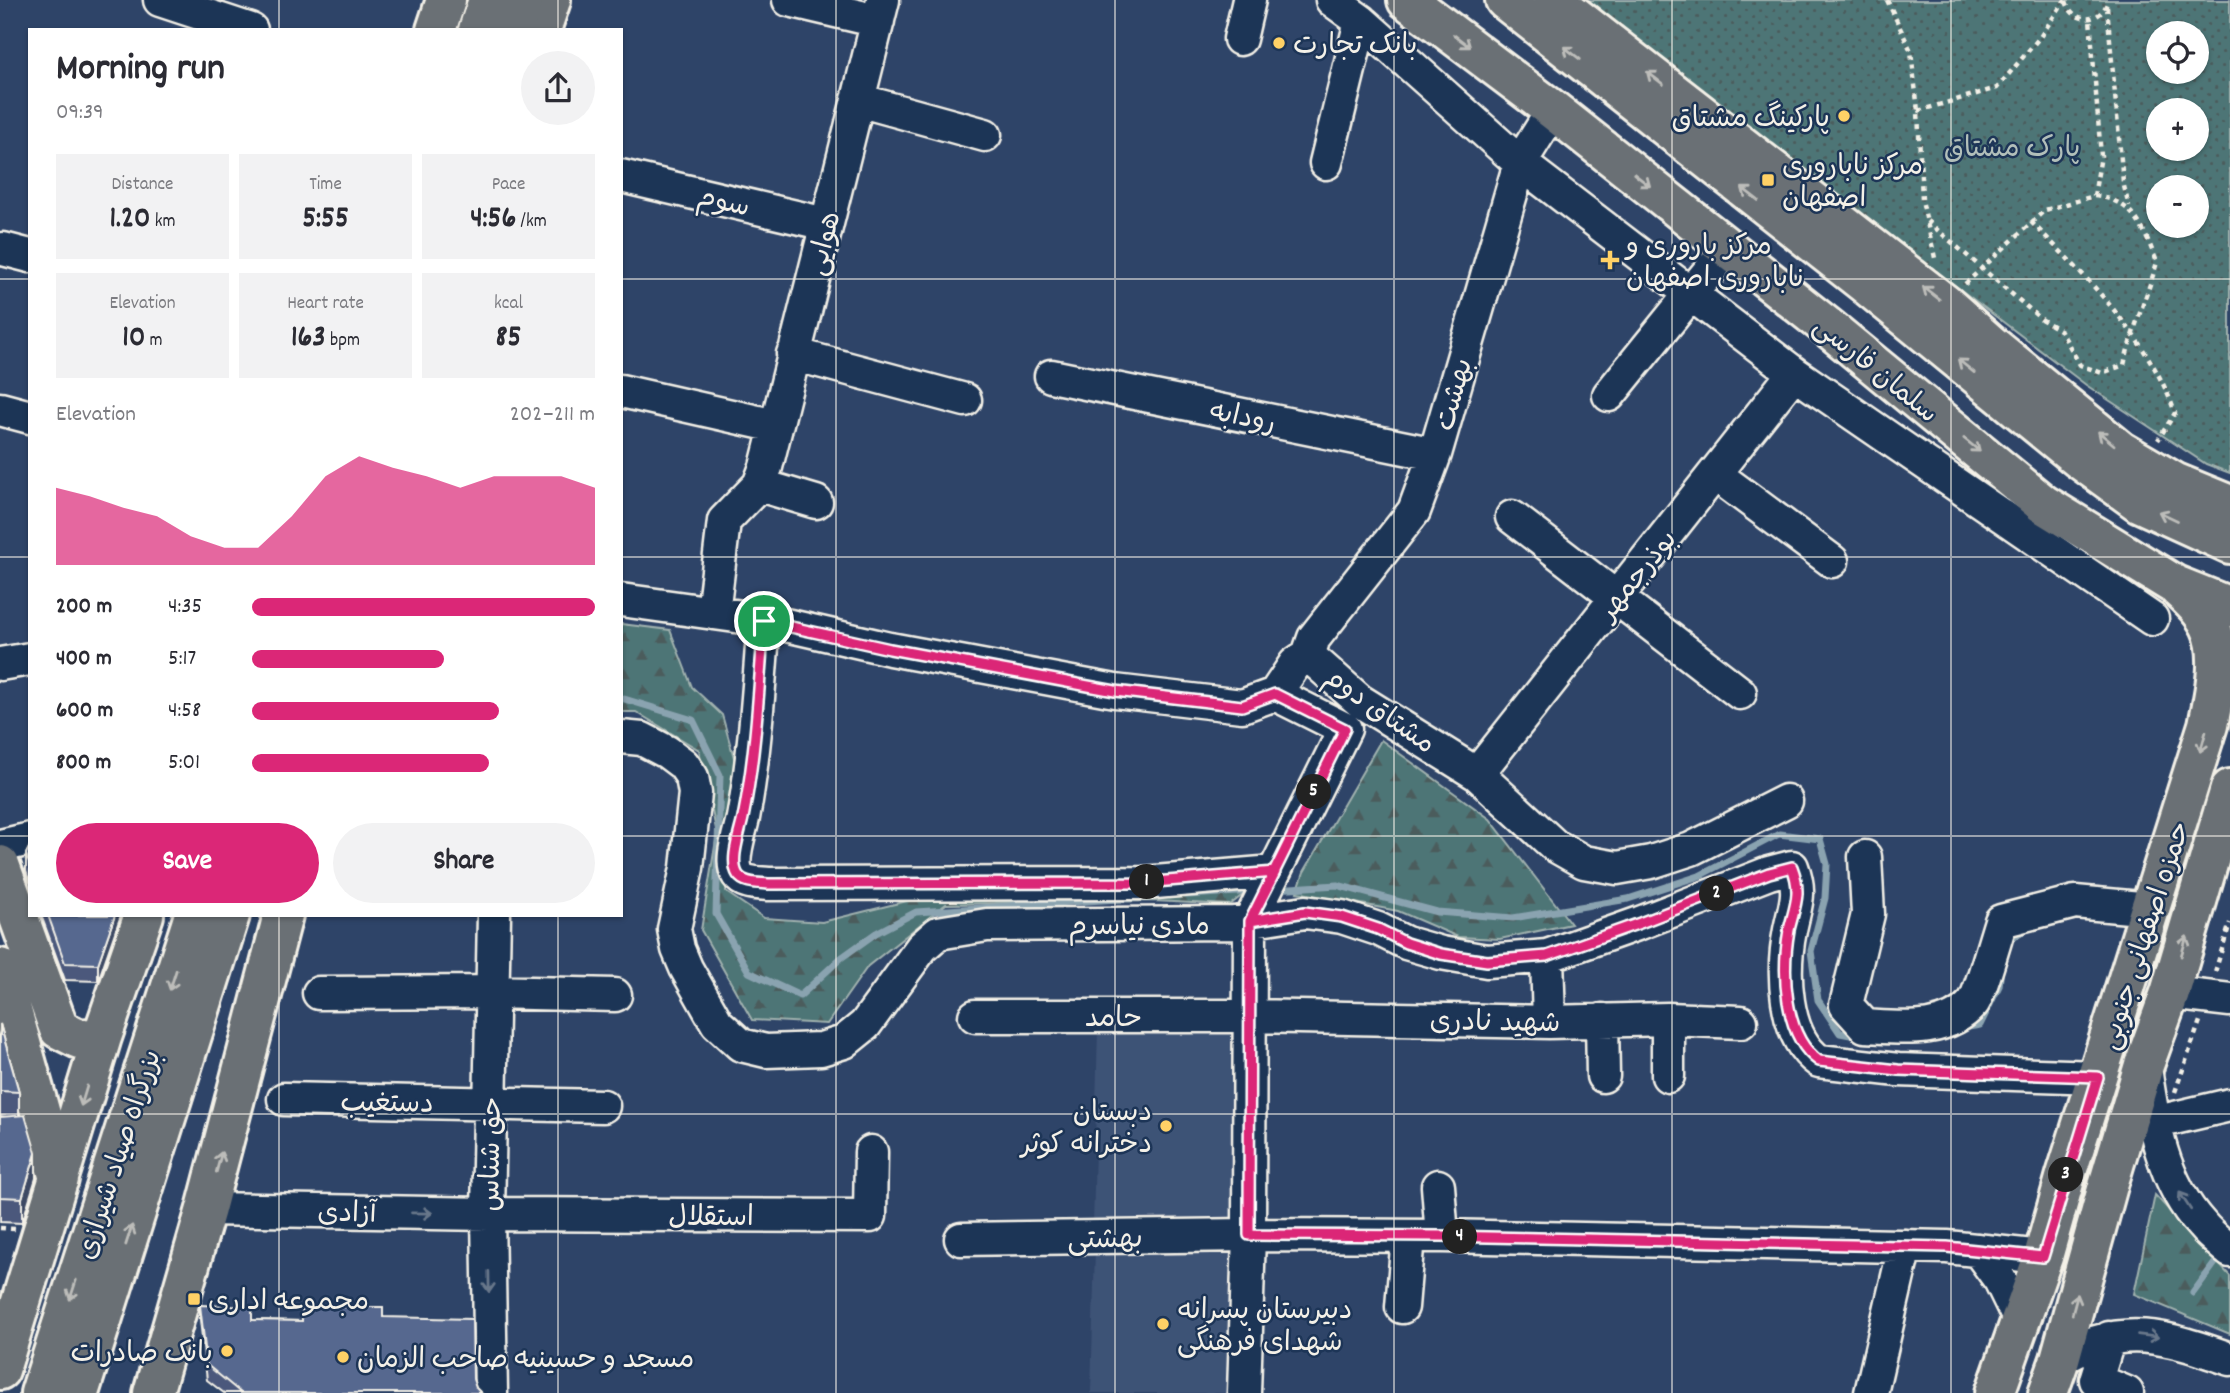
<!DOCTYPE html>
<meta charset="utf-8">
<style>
:root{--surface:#fff;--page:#f2f2f3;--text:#2b2b33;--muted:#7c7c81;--accent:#db2777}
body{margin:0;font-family:Dekko,"Playpen Sans Arabic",sans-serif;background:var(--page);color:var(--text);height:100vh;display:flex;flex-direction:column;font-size:26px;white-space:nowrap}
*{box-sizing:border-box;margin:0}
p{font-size:23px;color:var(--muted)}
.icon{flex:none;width:38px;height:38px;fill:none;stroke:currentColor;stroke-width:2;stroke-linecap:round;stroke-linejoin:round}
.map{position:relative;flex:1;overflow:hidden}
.side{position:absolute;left:28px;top:28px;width:595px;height:889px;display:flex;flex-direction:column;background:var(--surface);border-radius:0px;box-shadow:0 2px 5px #0004}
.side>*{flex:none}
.controls{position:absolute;left:2146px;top:21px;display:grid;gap:14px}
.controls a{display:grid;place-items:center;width:63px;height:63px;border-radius:50%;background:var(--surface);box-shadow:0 2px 5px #0004;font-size:35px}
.pin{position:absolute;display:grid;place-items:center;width:60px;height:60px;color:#fff;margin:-30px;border:4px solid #fff;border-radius:50%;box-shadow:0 2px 7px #0007}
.km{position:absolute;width:35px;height:35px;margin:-18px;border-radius:50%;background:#222;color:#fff;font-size:19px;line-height:35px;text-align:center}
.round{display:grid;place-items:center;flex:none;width:74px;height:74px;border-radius:37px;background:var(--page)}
.head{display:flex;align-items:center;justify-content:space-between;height:119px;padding:0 28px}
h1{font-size:38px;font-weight:700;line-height:52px}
.metrics{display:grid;grid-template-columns:repeat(3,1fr);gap:10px;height:119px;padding:7px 28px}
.metrics div{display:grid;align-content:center;border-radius:0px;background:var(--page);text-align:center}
.metrics b{font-size:30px;font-weight:700}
.metrics small{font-size:19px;font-weight:400}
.metrics p{font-size:19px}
.chart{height:196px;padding:14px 28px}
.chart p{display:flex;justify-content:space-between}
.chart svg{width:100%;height:126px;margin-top:7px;fill:var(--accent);opacity:.7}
.cta{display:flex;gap:14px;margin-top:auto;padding:14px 28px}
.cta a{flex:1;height:80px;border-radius:42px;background:var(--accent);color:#fff;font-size:28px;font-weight:700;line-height:80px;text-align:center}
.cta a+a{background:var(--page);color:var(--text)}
ul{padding:0 28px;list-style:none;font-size:23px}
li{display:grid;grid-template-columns:112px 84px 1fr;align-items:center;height:52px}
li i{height:18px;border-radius:9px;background:var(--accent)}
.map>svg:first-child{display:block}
.built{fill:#3e5276}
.green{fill:url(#green-dots);stroke:#a1b2af;stroke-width:2;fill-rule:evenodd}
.forest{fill:url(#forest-firs);stroke:#a1b2af;stroke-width:2}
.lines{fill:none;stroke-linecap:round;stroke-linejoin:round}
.stream{stroke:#8aa3b0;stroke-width:7}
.minor-casing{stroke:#f4f1e8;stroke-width:37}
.major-casing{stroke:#f4f1e8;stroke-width:44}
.highway-casing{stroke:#f4f1e8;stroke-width:44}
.path{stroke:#f4f1e8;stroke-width:4.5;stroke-dasharray:5 5;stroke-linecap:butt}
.minor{stroke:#1d3557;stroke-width:32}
.major{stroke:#6a7074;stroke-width:38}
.highway{stroke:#6a7074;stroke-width:38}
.wall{fill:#4b597b;stroke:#f4f1e8;stroke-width:2}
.shaded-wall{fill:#3d4964;stroke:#f4f1e8;stroke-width:2}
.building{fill:#57688f;stroke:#f4f1e8;stroke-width:2}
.oneway{stroke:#bdbdba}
.oneway2{stroke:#68778a}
.route-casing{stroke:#fff;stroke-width:14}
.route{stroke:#db2777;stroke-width:9}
.grid{fill:none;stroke:#f4f1e8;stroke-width:2;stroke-opacity:0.55}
.poi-dot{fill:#ffd166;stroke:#1d3557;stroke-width:2.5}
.labels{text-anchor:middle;stroke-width:5;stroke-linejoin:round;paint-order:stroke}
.poi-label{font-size:28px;fill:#f4f1e8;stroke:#1d3557;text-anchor:start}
.park-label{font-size:28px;fill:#b2bfba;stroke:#1d3557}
.street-label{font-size:28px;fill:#f4f1e8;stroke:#1d3557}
</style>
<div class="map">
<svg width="2230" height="1393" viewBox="0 0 2230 1393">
<defs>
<pattern id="green-dots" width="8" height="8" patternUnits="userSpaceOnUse" patternTransform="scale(1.75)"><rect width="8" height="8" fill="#4e7476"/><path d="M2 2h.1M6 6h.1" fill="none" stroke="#4b5c5c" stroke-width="1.8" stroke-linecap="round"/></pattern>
<pattern id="forest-firs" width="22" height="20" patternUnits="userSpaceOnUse" patternTransform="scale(1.75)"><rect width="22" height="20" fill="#4e7476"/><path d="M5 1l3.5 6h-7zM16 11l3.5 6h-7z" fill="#4b5c5c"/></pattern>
</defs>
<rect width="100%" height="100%" fill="#2e4468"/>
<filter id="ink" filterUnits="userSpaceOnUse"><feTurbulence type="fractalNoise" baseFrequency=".0143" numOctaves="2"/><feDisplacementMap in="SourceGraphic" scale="14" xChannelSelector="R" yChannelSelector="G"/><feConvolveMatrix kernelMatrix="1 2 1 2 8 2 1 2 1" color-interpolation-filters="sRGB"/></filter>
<g filter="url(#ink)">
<path class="built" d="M1098,1027H1229L1238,1038L1234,1215L1222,1227H1093Z
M1095,1249H1229L1233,1254L1232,1393H1091Z"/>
<path class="green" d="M1579,0H2230V473L2206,464L2086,385ZM2158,33H2196V72H2158ZM2158,110H2196V149H2158ZM2158,187H2196V226H2158Z"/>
<path class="forest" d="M621,624L670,630L692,687L722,715L735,761L726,892L764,918L822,922L911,900L1250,889L1230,905L1154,901L946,904L868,966L827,1024L752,1020L701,930L717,834L699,750L636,712H621Z
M1381,740L1490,819L1571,924L1500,939L1458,937L1398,911L1297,892L1304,872Z
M2155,1195L2230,1276V1334L2134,1294Z"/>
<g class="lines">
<path class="stream" d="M621,698L693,720L720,775L716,914L749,972L800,996L841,958L876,933L916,912L1134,898
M1275,889L1337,885L1437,912L1513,918L1628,899L1699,876L1779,834L1820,839L1827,864L1825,898L1811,951L1818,1000L1840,1033L1861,1037
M1185,895L1257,891
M2005,943L2030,927
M1963,1028L1980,1025L1999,986L2001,968
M2193,1293L2218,1259"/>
<g class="minor-casing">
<path id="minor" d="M160,0L251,30
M789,0L878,21
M1332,0L1361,21L1520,163L1794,373L2152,619
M1240,39L1249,0
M858,100L985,135
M1326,163L1361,21
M621,176L826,224
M3,249L30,256
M793,354L965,400
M1051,376L1435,454
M621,391L776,426
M1609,395L1728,248
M0,409L30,417
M1715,474L1832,561
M759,485L816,502
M1512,517L1740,693
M621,600L764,620L890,649L1115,691L1242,706L1275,694L1295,664L1308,655L1360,701L1477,774L1554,845L1584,862L1617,868L1651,862L1691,849L1786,801
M713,613L724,521L759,485L766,467L883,0
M764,620C759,686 755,753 743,818C740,833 729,861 738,875C744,884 759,883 768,884L1143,883L1274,872
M1308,655L1314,638L1414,511L1435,454L1520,163L1553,110
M0,664L30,659
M621,737L642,739L667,752L683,764L692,777L695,793L687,868L674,929L678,949L686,968L717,1023L741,1045L766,1051L821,1049L844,1042L865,1025L922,947L938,933L987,925L1234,923L1305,912L1342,917L1378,929L1406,943L1441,953L1487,961L1547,956L1640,923L1769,873L1792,867C1802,893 1795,905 1790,930C1782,970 1783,1036 1819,1061L1898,1070L2098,1077
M1477,774L1794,373
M0,846L30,839
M1865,857L1868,914L1846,1005L1865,1026C1902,1028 1946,1034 1973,1003C1980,994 1996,936 2001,921L2075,902L2151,909
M1547,956L1549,1022
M319,993L492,992L615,995
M2170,993L2230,1000
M975,1016H1250L1549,1022L1668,1019L1741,1022
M1602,1020L1603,1076
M2145,1068C2153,1123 2162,1182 2202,1225C2210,1235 2221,1243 2230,1251
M1668,1076V1019
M284,1099L603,1106
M2153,1123L2230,1105
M1438,1186L1442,1236
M206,1209L488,1214L870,1216L871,1152
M961,1239L1249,1235L1442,1236L1947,1247L2043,1257
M1978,1250L2000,1280L2020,1321
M1402,1307L1408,1236
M2109,1338L2096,1380L2127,1393
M2060,1359C2121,1321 2167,1337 2230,1359
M491,1393L488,1214L494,915
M1244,1393L1249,1235L1250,921L1345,729L1275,694
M1871,1393L1905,1246"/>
</g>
<g class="major-casing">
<path id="major" d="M1407,0L1553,110L1829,328L2043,504L2175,585L2230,607
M1505,0L1864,283L2078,458L2140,503L2230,544
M1554,0L1945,304L1990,344L2121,451L2174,482L2230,505
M436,30L446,0
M541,30L551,0
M0,865L59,1029L79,1039L102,1037
M0,968L59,1179
M0,1370L102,1037L144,915
M153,1393L206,1209L283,915
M1995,1393L2043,1257L2066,1175L2208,725C2214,695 2224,655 2210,626C2203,611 2190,599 2178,588
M2048,1393L2060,1359L2109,1182L2144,1065L2170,993L2230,789"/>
</g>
<g class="highway-casing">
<path id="highway" d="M478,30L488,0
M513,30L523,0
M40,1393L194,915
M79,1393L230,915"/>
</g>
<path class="path" d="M1887,0L1911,51L1918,111L1922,200L1935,258
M2066,1C2073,25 2102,24 2108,0
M2107,7L2123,182L2129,207
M1918,111L1997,88L2040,37L2065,0
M1927,221L2041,319L2061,331L2080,365L2102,373L2124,365C2132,330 2147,297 2157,262C2143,229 2135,200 2094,196
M2031,222C2084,274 2151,341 2175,413L2158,440
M1965,284L2045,210L2094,196L2101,156L2090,19
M2215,972L2230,923
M2175,1092L2200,1021
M0,1228L15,1229"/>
<use href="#minor" class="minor"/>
<use href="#major" class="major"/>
<use href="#highway" class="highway"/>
</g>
<path class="wall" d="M30,846V883L26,871V854Z
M41,915H121L98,981L65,980Z
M0,1024L19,1092V1115L36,1178L22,1223L0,1222V1117H5L0,1116Z
M200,1305L252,1320L302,1321L383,1317L473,1379L476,1388L481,1393H224L207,1380L200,1320Z"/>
<path class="shaded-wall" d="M115,915H121L98,981V964Z
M36,1153V1178L22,1223V1198Z"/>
<path class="building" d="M30,846V866L26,854Z
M48,915H115L98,964L65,963Z
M0,1024L19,1092L0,1091Z
M25,1115L36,1153L22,1198L0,1197V1117Z
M200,1305L252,1307V1320L302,1321V1307H383V1317L472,1319L473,1379L476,1388L481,1393H241L207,1365Z"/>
<defs><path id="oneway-shaft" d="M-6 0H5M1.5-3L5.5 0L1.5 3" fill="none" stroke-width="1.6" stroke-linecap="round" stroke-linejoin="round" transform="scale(1.75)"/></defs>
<g class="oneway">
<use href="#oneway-shaft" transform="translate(1462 41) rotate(37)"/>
<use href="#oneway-shaft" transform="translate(1572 53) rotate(-142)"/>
<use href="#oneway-shaft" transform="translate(1655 78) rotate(-142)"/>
<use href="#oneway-shaft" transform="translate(1642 180) rotate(38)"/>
<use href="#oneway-shaft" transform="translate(1750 194) rotate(-142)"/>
<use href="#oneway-shaft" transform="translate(1931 293) rotate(-142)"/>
<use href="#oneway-shaft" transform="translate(1966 366) rotate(-141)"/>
<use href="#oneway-shaft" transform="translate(2106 438) rotate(-140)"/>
<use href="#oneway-shaft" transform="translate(1972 445) rotate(39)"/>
<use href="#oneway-shaft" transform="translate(2168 516) rotate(-155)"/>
<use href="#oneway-shaft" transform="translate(2203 742) rotate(106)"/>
<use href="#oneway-shaft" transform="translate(2184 946) rotate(-74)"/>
<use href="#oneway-shaft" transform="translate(173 980) rotate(108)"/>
<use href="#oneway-shaft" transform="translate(84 1096) rotate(107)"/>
<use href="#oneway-shaft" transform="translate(219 1162) rotate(-75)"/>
<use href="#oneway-shaft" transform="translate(129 1235) rotate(-72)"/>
<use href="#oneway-shaft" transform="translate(73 1290) rotate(108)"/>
<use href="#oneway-shaft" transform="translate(2075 1304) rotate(-75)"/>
</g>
<g class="oneway2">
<use href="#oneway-shaft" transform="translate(2185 1201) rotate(-123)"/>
<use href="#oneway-shaft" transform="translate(422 1213) rotate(1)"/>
<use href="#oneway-shaft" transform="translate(489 1282) rotate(89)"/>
<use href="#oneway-shaft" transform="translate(2148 1336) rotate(7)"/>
</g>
</g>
<g class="lines" filter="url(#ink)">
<g class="route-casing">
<path id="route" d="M764,621C759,686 756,753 743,818C740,833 729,861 738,875C744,884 759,883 768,884L1143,883L1275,872L1250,921L1305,912L1342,917L1378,929L1406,943L1441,954L1487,961L1547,956L1640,923L1769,873L1792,867C1802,893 1795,905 1789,930C1782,970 1783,1036 1819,1061L1898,1070L2098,1077L2043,1257L1947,1247L1442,1236L1249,1235L1250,921L1345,729L1275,694L1242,706L1115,691L890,649L764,621"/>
</g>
<use href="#route" class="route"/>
</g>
<path class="grid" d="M279,0V30M558,0V30M836,0V1393M1115,0V1393M1394,0V1393M1672,0V1393M1951,0V1393M0,279H30M621,279H2230M0,557H30M621,557H2230M0,836H30M621,836H2230M279,915V1393M558,915V1393M0,1114H2230"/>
<g class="poi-dot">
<circle cx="1279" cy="43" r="7"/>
<circle cx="1844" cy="116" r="7"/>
<rect x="1761" y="173" width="14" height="14" rx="3.5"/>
<path d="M1606.5 249.5h7v7h7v7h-7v7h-7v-7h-7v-7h7z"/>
<circle cx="1166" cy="1126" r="7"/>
<rect x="187" y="1292" width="14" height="14" rx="3.5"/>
<circle cx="1163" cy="1324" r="7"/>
<circle cx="227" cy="1351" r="7"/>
<circle cx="343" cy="1357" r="7"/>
</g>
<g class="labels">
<g class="poi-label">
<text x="1293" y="53">بانک تجارت</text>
<text x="1830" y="126" text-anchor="end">پارکینگ مشتاق</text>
<text x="1782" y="174">مرکز ناباروری<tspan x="1782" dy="32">اصفهان</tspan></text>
<text x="1626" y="254">مرکز باروری و<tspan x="1626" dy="32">ناباروری اصفهان</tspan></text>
<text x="1152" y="1120" text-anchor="end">دبستان<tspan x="1152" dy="32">دخترانه کوثر</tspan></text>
<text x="208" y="1309">مجموعه اداری</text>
<text x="1177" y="1318">دبیرستان پسرانه<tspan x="1177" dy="32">شهدای فرهنگی</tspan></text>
<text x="213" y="1361" text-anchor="end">بانک صادرات</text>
<text x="357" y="1367">مسجد و حسینیه صاحب الزمان</text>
</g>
<g class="park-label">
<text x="2012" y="156">پارک مشتاق</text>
</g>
<g class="street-label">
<text transform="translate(724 200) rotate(13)" y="10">سوم</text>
<text transform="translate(822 243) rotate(-76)" y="10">هوایی</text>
<text transform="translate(1877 368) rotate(39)" y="10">سلمان فارسی</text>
<text transform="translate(1452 394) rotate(-74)" y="10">بهشت</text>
<text transform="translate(1243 415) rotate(11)" y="10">رودابه</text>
<text transform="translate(1636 574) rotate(-51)" y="10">بوذرجمهر</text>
<text transform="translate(1381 709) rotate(35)" y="10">مشتاق دوم</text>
<text x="1139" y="934">مادی نیاسرم</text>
<text transform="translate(2143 935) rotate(-72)" y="10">حمزه اصفهانی جنوبی</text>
<text x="1113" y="1026">حامد</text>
<text transform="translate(1495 1020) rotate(1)" y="10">شهید نادری</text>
<text transform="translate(387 1101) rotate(1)" y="10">دستغیب</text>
<text transform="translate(117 1154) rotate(-72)" y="10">بزرگراه صیاد شیرازی</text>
<text transform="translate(489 1154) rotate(-89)" y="10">حق شناس</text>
<text transform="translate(347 1211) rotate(1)" y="10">آزادی</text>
<text x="711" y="1225">استقلال</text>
<text transform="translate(1105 1237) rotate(-1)" y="10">بهشتی</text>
</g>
</g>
</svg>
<div class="controls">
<a><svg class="icon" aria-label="locate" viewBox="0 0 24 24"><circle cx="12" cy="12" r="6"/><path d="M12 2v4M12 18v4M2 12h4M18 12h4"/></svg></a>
<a>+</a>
<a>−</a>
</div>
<div class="pin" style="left:764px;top:621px;background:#1e9e55"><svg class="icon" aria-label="arrive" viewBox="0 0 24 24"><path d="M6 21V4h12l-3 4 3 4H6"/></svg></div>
<b class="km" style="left:1147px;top:882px">1</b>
<b class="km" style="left:1717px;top:894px">2</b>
<b class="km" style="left:2066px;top:1175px">3</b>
<b class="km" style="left:1460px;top:1237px">4</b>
<b class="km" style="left:1314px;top:792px">5</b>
<section class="side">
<div class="head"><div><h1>Morning run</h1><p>09:39</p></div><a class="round"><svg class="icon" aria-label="share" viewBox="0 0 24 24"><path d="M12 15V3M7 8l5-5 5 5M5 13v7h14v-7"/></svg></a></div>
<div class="metrics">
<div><p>Distance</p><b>1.20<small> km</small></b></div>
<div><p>Time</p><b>5:55</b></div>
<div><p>Pace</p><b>4:56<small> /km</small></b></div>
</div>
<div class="metrics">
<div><p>Elevation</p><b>10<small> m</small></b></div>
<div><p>Heart rate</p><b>163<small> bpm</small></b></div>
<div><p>kcal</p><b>85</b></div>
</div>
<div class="chart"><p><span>Elevation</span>202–211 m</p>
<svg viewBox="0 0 160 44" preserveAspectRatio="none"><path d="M0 44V17L10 20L20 24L30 27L40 34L50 38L60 38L70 27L80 13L90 6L100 10L110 13L120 17L130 13L140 13L150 13L160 17V44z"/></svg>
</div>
<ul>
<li><b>200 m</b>4:35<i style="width:100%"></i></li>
<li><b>400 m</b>5:17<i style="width:56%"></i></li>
<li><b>600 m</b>4:58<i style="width:72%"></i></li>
<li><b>800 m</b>5:01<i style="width:69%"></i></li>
</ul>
<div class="cta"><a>Save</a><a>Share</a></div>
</section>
</div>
